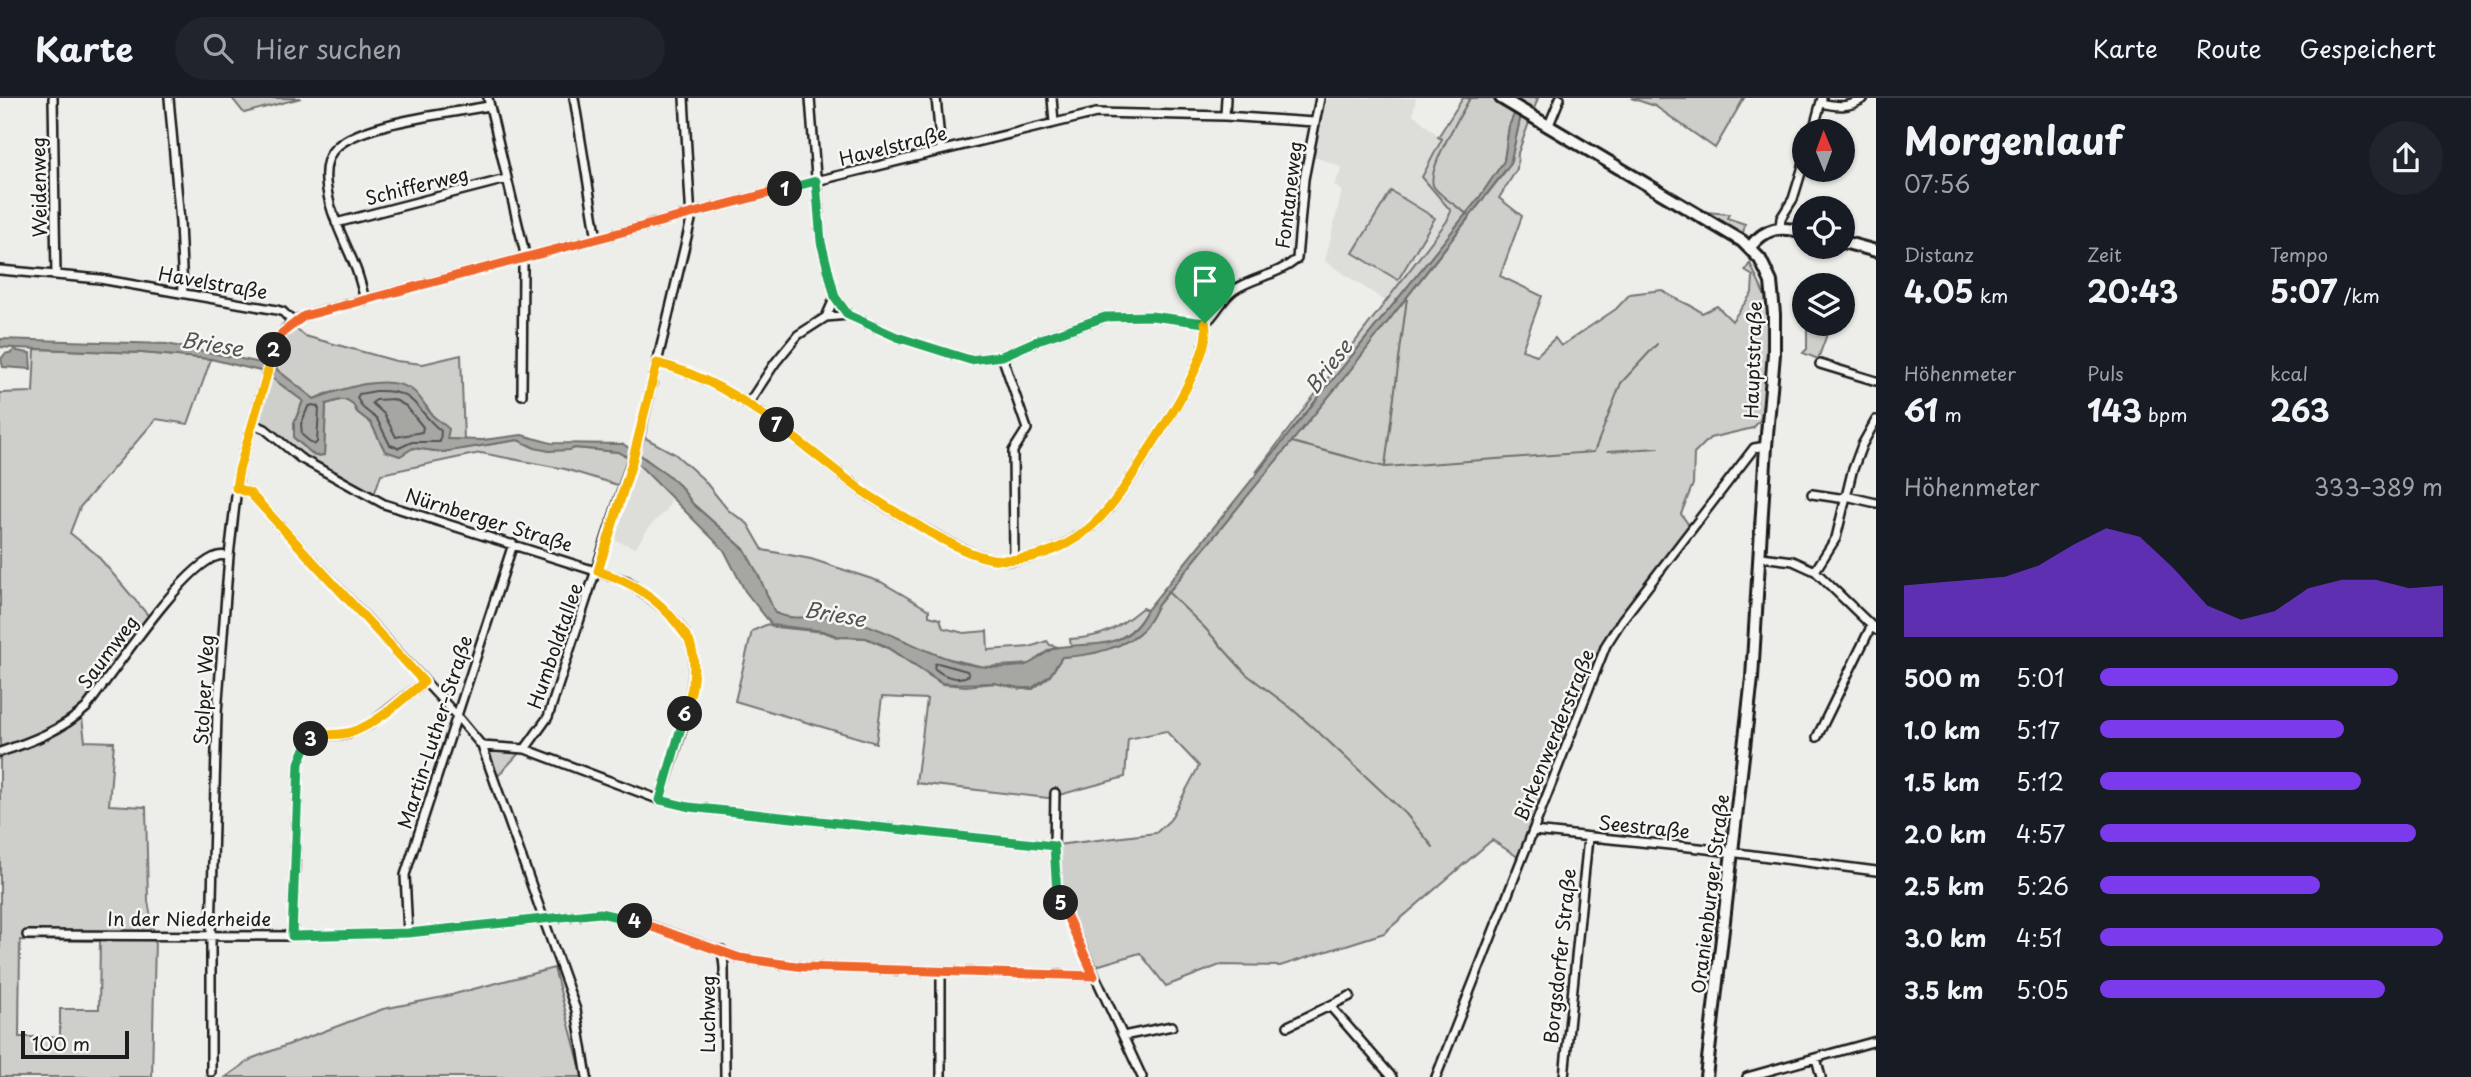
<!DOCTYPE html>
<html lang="de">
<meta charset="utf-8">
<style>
:root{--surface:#171b24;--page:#20242c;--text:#f1f3f6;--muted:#9ea1a6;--line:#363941;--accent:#7c3aed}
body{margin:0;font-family:"Playpen Sans",sans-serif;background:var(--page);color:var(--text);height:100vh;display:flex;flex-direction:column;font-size:26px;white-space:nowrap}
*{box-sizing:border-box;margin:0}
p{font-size:23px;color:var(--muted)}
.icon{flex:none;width:38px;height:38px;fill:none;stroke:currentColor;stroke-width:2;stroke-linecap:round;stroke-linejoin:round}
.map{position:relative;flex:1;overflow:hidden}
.panel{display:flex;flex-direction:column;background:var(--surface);width:595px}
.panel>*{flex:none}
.needle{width:46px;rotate:359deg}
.tools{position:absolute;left:1792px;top:21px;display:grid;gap:14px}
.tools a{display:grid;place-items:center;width:63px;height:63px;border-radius:50%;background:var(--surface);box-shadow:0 2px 5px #0004;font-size:35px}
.scale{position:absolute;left:21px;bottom:18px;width:108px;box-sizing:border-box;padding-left:7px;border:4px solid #1c1c1c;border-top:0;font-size:19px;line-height:24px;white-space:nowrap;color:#1c1c1c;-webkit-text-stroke:5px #f6f6f2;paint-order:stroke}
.pin{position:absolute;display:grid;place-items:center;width:60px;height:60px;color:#fff;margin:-72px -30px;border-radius:50% 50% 50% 0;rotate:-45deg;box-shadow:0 0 7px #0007}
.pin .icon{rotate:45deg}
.km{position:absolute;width:35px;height:35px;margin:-18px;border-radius:50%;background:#222;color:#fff;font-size:19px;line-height:35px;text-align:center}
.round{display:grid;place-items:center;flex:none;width:74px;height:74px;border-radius:37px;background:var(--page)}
.summary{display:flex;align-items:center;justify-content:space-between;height:119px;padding:0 28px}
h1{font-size:38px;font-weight:700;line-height:52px}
.figures{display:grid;grid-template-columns:repeat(3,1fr);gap:10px;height:119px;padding:7px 28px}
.figures div{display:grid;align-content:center}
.figures b{font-size:30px;font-weight:700}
.figures small{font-size:19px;font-weight:400}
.figures p{font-size:19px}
.chart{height:196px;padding:14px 28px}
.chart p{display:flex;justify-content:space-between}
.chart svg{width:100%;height:126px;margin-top:7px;fill:var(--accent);opacity:.7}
ul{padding:0 28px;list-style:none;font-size:23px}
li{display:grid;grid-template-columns:112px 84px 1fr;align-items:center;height:52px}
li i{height:18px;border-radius:9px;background:var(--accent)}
header{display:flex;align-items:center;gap:42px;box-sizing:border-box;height:98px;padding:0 35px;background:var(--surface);border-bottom:2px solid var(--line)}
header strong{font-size:33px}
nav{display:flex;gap:38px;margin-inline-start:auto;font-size:24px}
.search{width:490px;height:63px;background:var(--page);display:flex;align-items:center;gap:18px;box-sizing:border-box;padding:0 24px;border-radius:38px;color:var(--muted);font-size:26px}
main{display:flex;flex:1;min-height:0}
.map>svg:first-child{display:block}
.built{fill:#ddddda}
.green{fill:#cececb;stroke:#757574;stroke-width:2;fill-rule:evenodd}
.water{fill:#a6a6a3;stroke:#6f6f6d;stroke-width:2}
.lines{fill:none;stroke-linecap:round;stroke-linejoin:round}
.shore{stroke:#535352;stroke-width:2}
.stream{stroke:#6f6f6d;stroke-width:2}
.street-casing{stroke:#1c1c1c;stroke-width:12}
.primary-casing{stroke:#1c1c1c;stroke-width:16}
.street{stroke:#f6f6f2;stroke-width:7}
.primary{stroke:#f6f6f2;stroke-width:10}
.split-1-casing{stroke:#fff;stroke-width:14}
.split-2-casing{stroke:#fff;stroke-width:14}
.split-3-casing{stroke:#fff;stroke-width:14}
.split-4-casing{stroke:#fff;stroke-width:14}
.split-5-casing{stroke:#fff;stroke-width:14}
.split-6-casing{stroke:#fff;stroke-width:14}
.split-7-casing{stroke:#fff;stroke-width:14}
.split-8-casing{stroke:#fff;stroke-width:14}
.split-1{stroke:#22a559;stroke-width:9}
.split-2{stroke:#f0652b;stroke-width:9}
.split-3{stroke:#f5b400;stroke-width:9}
.split-4{stroke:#22a559;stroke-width:9}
.split-5{stroke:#f0652b;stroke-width:9}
.split-6{stroke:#22a559;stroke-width:9}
.split-7{stroke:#f5b400;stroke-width:9}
.split-8{stroke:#f5b400;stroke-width:9}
.labels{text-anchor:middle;stroke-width:5;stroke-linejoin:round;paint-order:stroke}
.street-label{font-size:19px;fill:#1c1c1c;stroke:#f6f6f2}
.water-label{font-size:21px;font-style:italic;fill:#535352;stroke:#f6f6f2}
</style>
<header>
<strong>Karte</strong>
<div class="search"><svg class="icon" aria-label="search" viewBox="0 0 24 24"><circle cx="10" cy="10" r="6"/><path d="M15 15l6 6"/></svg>Hier suchen</div>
<nav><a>Karte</a><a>Route</a><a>Gespeichert</a></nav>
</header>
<main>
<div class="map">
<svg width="1876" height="979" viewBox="0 0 1876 979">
<rect width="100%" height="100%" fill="#edede9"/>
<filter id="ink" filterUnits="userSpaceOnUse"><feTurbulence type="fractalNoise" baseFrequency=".0143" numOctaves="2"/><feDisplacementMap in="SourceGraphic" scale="14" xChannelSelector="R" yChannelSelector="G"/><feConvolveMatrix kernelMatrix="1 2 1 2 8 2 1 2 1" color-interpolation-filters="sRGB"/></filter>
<g filter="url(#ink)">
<path class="built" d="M1328,0H1416L1413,16L1442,41L1423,79L1451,113L1447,123L1385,203L1325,163L1342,93L1334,87L1343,70L1311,57L1315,36Z
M635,363L673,398L666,413L651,427L635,450L610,440Z"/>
<path class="green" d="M232,0H301L244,15Z
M1463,0H1491L1516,14L1509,28L1504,63L1479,100L1259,373H1257L1447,123L1451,113L1422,79L1442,41L1438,39Z
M1517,0H1538L1518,55L1517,71L1499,100L1522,118L1500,178L1542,198L1522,252L1537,257L1555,240L1561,248L1616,211L1630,196L1662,192C1674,202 1690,205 1702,215L1717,208L1732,223L1752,195L1753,178L1745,173L1750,165L1768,205L1766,280L1761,321L1753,330L1710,340L1694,356L1693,386L1681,416L1691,430L1620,522L1521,761L1492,742L1384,835L1280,868L1220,867L1166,888L1140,855L1096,868L1061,796L1057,747L1156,735L1170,722L1199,668L1166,633L1128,641L1125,679L1048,700L916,685L927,601L882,599L876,645L735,603L752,533L768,526L775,529L824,534L837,539L866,540L886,549L942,586L966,588L995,585L1021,591H1033L1050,578L1062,559L1095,555L1115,548L1144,530L1157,508L1344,280L1510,67L1521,17Z
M1631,0H1744L1715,50L1655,8Z
M1391,93L1435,120L1398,182L1353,155Z
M1706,114L1729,116L1727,120L1745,126L1743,135Z
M1807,226H1828L1826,239L1818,261L1803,255L1807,251Z
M292,227L305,238L396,263L423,266L461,257L464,342L446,341L427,309L375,286L325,296L314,301L271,267L279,241Z
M35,251L142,255L211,261L188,326L156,321L80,409L70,435L96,456L153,523L82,620L85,643L114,644L109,707L146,709L148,803L155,841L152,979H0V295L33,294ZM20,842L100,843L99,911H60V939H19Z
M268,277L303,303L294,325V340L315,358L324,357L326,306L340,302H347L353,306L357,314L371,325L385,353L400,358L413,350L443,354L518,342L535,350L570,352L574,350L618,354L632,361L624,389L565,371L481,355L470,357L381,376L374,397L335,373L294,354L255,325Z
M638,336L675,356L703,381L728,412L748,426L763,452L811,461L881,484L929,512V518L940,521L943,530L964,535L987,533L988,552L1030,549L1047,543L1050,547L1058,549L1049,552L1030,566L984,569L941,559L882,533L792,521L775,515L744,451L693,406L680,388L637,354Z
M1142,510L1147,512C1132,543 1104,549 1071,549L1070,541C1105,539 1116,531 1142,510Z
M485,651L522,652L495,681Z
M554,870L583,979H226L253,960L383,911L443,899Z"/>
<path class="water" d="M1512,0H1517L1521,17L1510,66L1344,280L1157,508C1154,515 1150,522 1146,528C1128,550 1089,558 1062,559L1050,577L1032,590H1021L994,585L953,586L942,585L886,548L866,540L837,538L823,533L772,527L745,493L724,452L635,363L618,354L575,350L570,352L549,353L535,350L518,342L443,354L413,350L400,358L385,353L371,325L357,314L353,306L347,302H340L326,306L324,357L315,358L294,340V325L303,303L264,274L211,261L142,255L16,250L17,253L30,255L31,271L3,269L1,261L5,256L13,254L14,250L0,249V241L167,246L271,267L314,301C340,292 384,275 411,291C421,298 425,308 432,317C437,322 444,326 449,331L447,341L483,342L522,337L551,345L623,346L667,376L680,388L693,406L744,451L758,476L775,515C801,526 819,513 843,519C908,536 948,578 1022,568C1036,566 1045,551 1059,549C1097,544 1127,553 1147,512L1479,100L1504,63L1509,28L1515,14Z"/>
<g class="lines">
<path class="shore" d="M376,293C418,292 413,310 441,333L440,344H412L399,350L390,347L377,321L363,310L357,300L359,296Z
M393,301L406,308L423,329L422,334L396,339L384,316L372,305L376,302Z
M312,307L317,308L319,311L317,344L314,347L302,337L301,326L308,309Z
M938,565L967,573L969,577C958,584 943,578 934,570L935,566Z"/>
<path class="stream" d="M1468,117C1457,108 1442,100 1434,89C1424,75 1462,15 1470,0
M1292,344L1385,369L1594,354L1621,285L1657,246
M1608,353L1659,350
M1385,368L1407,200
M1167,493L1204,529L1246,576L1291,610L1327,642L1406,716L1433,749"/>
<g class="street-casing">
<path id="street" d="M53,0L56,177
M169,0L180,124L183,195
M488,0L526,160
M574,0L597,141
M810,0L821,144L835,199L848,217
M936,0L941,52
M1052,0L1054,24
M1821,5C1838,9 1849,10 1864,0
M1225,18L1226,0
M1549,27L1560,0
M1813,33L1822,0
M336,125L506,81
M1780,130L1781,120L1793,101L1804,65
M522,161L523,168L522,297
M0,172L100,181L277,212L283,214L293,224
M365,202C362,190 359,177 354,166C346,146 336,128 330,106C326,90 322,69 332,54C352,25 454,15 489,8
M826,219L848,217L897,239L970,262L1002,258L1041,241L1105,219L1151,218L1205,225
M1002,258L1027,331L1013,353L1014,461
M658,265C735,285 796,342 858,390C878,405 900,417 921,429C943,441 964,454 988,460C1020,468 1058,453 1083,435C1113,414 1137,370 1157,339C1172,316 1213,251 1205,225C1217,216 1221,201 1234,192C1254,179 1276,178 1297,161L1304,81L1320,0
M1820,266L1876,283
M748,306L775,265L798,237L826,219L835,199
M253,326L265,331L300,360L384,406L627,483C650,499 677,518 689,543C706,577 670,666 660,702
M236,390L250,395L457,618L482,648L576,912L587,979
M1812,396L1839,400L1846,398L1876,405
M1761,459L1793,463L1815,473L1876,532
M1815,473L1836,440L1852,374L1862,347L1876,322
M1817,639L1871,529
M482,648L525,651L548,619L639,340L691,122L684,0
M525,651L660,702L689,709L1054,748
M0,654C31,644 62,632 86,610C110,579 184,466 218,458C221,457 226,458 229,458
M1055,695L1054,748L1057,796L1142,979
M1533,733L1699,750L1876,773
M408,835L405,777L513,446
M27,837L292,838L408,835L600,815L642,825L740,860L804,869L1094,878
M292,838L299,665L306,648L312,641L317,638L348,636L369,627L424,584
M722,852L724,869L725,979
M941,873V979
M1330,908L1392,979
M1288,928L1350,898
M1123,938L1172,928
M1816,960L1821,979
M211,974V837L217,615L229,458L239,372L275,248C282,230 295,220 314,215L816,83L1096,15L1225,18L1314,24
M1436,979L1606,547L1622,522L1754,350L1766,348
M1564,979L1588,740
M1747,979L1876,943"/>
</g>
<g class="primary-casing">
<path id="primary" d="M1501,0L1742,143L1760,161L1771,184L1774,216V256L1766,348L1752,580L1706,979
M1843,144L1876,153
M1750,149C1766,129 1780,128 1804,134"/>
</g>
<use href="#street" class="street"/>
<use href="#primary" class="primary"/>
</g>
</g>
<g class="lines" filter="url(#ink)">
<g class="split-1-casing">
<path id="split-1" d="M785,91L816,83L821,144L835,199L848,217L897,239L970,262L1002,258L1041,241L1105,219L1151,218L1205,225"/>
</g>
<g class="split-2-casing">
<path id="split-2" d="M274,252L282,235L304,218L785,91"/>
</g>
<g class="split-3-casing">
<path id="split-3" d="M274,252L239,372L236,390L250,395L424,584C402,601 381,623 355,633C341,639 324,634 311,641"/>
</g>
<g class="split-4-casing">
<path id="split-4" d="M311,641L306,648L299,665L292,838L408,835L600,815L635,823"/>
</g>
<g class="split-5-casing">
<path id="split-5" d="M635,823L740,860L804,869L1094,878L1061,805"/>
</g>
<g class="split-6-casing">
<path id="split-6" d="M685,616L660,702L689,709L1054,748L1057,796L1061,805"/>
</g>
<g class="split-7-casing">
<path id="split-7" d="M685,616C692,595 698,567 690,545C688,539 682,533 678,527C656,498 631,484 598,473L631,368L657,265C702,276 741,300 777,327"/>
</g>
<g class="split-8-casing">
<path id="split-8" d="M777,327C806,348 833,371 861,392C883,407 906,420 929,434C949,445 970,457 993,461C1025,465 1062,453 1087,432C1116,408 1136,371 1157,339C1172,316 1213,251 1205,225"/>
</g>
<use href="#split-1" class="split-1"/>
<use href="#split-2" class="split-2"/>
<use href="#split-3" class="split-3"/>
<use href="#split-4" class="split-4"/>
<use href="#split-5" class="split-5"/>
<use href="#split-6" class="split-6"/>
<use href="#split-7" class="split-7"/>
<use href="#split-8" class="split-8"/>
</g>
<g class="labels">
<g class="street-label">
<text transform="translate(893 48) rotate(-14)" y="7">Havelstraße</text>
<text transform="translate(417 88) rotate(-14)" y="7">Schifferweg</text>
<text transform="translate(39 89) rotate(-91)" y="7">Weidenweg</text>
<text transform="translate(1289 97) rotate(-83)" y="7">Fontaneweg</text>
<text transform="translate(213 185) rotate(10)" y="7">Havelstraße</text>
<text transform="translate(1753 262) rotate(-88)" y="7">Hauptstraße</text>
<text transform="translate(489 422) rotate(17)" y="7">Nürnberger Straße</text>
<text transform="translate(555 548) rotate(-71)" y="7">Humboldtallee</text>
<text transform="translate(108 554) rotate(-53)" y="7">Saumweg</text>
<text transform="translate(204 592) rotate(-87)" y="7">Stolper Weg</text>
<text transform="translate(435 634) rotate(-72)" y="7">Martin-Luther-Straße</text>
<text transform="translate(1554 637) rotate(-68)" y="7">Birkenwerderstraße</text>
<text transform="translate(1644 729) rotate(6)" y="7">Seestraße</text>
<text transform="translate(1710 796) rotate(-83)" y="7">Oranienburger Straße</text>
<text x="189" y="828">In der Niederheide</text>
<text transform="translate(1560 858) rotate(-84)" y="7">Borgsdorfer Straße</text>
<text transform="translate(708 916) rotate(-90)" y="7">Luchweg</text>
</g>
<g class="water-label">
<text transform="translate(212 247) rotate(9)" y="7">Briese</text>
<text transform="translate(1329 269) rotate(-52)" y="7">Briese</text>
<text transform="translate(835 517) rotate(10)" y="7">Briese</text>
</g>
</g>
</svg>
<div class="tools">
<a><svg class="needle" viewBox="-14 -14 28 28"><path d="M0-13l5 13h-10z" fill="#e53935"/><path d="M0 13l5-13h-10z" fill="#9ea1a6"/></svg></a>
<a><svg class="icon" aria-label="locate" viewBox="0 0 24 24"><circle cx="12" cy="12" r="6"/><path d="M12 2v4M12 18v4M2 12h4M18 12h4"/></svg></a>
<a><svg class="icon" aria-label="layers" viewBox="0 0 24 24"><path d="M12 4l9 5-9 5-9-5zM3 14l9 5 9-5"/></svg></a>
</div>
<div class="scale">100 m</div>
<div class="pin" style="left:1205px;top:225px;background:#1e9e55"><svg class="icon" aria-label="arrive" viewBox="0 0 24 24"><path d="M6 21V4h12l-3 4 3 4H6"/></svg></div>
<b class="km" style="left:785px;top:91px">1</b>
<b class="km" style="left:274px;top:252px">2</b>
<b class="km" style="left:311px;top:641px">3</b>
<b class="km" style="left:635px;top:823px">4</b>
<b class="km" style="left:1061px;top:805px">5</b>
<b class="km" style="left:685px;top:616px">6</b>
<b class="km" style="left:777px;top:327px">7</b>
</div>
<section class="panel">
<div class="summary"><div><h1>Morgenlauf</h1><p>07:56</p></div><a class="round"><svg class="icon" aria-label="share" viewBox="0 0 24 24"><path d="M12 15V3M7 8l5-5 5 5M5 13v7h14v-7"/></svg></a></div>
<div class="figures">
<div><p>Distanz</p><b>4.05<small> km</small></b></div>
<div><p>Zeit</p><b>20:43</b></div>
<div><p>Tempo</p><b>5:07<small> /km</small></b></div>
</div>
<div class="figures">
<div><p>Höhenmeter</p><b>61<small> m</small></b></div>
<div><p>Puls</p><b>143<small> bpm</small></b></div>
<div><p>kcal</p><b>263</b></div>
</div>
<div class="chart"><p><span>Höhenmeter</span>333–389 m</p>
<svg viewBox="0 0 160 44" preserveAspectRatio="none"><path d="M0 44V26L10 25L20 24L30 23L40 19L50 12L60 6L70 9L80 20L90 33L100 38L110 35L120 27L130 24L140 24L150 27L160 26V44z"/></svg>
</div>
<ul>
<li><b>500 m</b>5:01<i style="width:87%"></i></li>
<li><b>1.0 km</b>5:17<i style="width:71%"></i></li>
<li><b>1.5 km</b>5:12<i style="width:76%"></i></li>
<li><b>2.0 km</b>4:57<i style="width:92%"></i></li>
<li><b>2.5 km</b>5:26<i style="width:64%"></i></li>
<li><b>3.0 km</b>4:51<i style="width:100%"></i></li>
<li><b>3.5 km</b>5:05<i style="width:83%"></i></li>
</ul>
</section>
</main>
